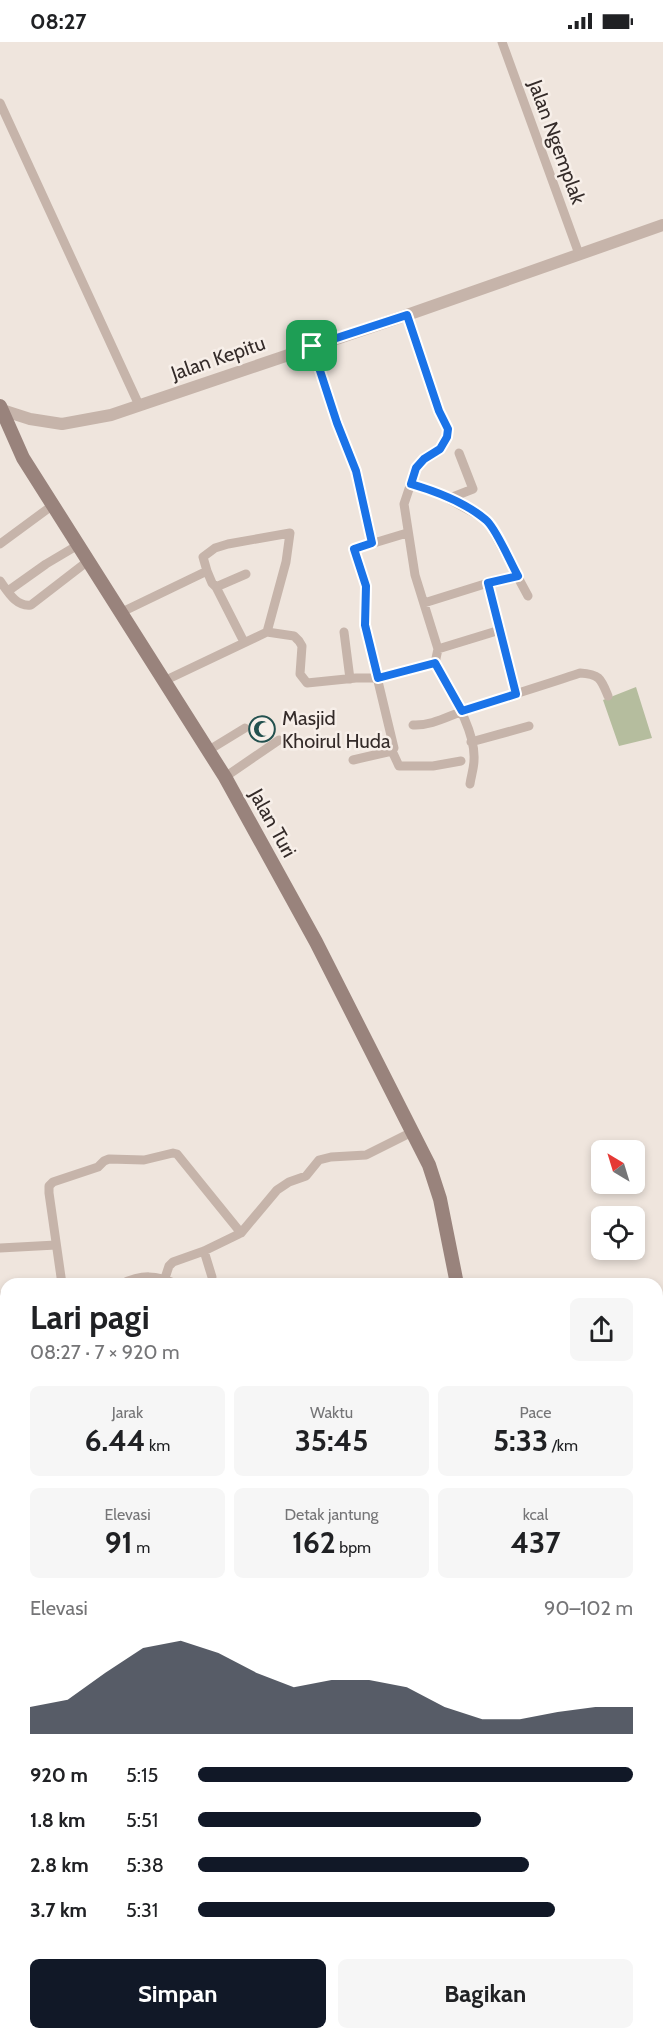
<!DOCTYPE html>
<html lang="id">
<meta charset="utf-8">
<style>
:root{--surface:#fff;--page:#f6f6f6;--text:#202124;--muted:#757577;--accent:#111827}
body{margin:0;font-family:Cabin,sans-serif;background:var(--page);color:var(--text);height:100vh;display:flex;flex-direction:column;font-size:22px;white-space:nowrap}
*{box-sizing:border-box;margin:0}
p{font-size:20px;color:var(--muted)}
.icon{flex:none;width:33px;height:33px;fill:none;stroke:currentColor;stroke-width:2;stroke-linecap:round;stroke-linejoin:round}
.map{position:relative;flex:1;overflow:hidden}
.sheet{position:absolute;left:0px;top:1236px;width:663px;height:762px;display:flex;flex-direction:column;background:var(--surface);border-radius:18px 18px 0 0;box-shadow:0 3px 9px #0003}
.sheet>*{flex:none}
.needle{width:39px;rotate:322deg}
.fabs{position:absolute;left:591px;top:1098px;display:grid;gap:12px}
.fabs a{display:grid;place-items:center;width:54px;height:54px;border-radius:9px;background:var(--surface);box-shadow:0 3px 9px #0003;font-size:30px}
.pin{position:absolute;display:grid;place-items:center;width:51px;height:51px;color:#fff;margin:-26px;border-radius:12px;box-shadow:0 3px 9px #0006}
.round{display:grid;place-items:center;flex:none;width:63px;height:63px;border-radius:9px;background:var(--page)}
.headline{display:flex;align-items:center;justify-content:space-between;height:102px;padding:0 30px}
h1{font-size:33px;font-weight:800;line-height:45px}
.figures{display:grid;grid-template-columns:repeat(3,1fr);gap:9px;height:102px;padding:6px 30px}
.figures div{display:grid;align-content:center;border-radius:9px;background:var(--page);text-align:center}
.figures b{font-size:30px;font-weight:800}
.figures small{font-size:16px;font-weight:400}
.figures p{font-size:16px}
.chart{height:168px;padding:12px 30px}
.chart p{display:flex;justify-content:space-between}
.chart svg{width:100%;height:108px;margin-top:6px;fill:var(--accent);opacity:.7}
.button{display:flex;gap:12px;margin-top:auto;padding:12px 30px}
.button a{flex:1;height:69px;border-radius:9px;background:var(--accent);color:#fff;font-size:24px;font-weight:800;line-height:69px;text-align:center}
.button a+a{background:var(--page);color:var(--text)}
ul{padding:0 30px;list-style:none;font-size:20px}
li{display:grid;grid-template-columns:96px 72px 1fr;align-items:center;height:45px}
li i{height:15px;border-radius:8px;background:var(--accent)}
.status{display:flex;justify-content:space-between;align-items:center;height:42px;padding:0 30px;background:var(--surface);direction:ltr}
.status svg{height:16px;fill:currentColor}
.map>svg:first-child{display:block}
.green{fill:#b5bd9e}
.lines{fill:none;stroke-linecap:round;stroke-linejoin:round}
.stream{stroke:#7fa9a7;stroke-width:2}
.minor{stroke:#c6b4aa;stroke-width:9}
.tertiary{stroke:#c6b4aa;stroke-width:12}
.secondary{stroke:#99837c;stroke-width:14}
.trunk{stroke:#64534e;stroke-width:16}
.route-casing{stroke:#fff;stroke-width:12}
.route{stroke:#1a73e8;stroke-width:8}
.labels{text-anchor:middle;stroke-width:5;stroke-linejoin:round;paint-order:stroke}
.street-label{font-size:20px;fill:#342b29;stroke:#f7efe9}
.poi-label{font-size:20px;fill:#342b29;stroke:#f7efe9;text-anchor:start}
</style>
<div class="status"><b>08:27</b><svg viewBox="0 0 49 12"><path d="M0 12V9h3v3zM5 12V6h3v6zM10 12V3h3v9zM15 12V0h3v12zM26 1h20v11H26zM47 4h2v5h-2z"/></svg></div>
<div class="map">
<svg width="663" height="1998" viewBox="0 0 663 1998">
<rect width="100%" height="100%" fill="#efe5dd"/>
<path class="green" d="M636,645L652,696L619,704L603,658Z
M0,1807C12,1829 5,1857 2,1881L0,1882Z"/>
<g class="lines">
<path class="stream" d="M536,1998L541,1992"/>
<path class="minor" d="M502,0L579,212
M0,61L139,363
M407,273L439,369L448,387L447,395L440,407L424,417L416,426L404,462L415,533L438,607L435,621C449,647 476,688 474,718C474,726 471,734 470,742
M312,304L337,381L356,429L372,500
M411,442L434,449L487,478L528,554
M450,456L473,447L459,411
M0,502L53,463
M207,529L203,515L215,506L228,502L290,491L286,520L267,590
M0,539C8,550 16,565 31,563L88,519
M488,541L516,652
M8,549L46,522L78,503
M424,561L488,541L518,534
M122,570L207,529L212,541L216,545
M344,590L350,637
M244,600L216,545L246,532
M438,607L500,588
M164,639L267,590L294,594L299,599L302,604L300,632L307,641L356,636H378L435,621
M413,683C432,684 448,674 466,668C504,655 542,644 580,631C600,632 601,637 608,654
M471,700L529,684
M209,708L245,686
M392,709L399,724H433L461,719
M353,718L392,709L394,706L366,589V544L354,507L407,491
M225,735L279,698
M0,1206L56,1203
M204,1209L212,1235
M165,1236L169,1224L173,1220L204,1209L241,1191L277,1148L289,1140L306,1134L319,1118L331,1115L366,1113L412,1090
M62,1242L49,1151V1144L53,1140L98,1125L104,1119L109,1117L144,1118L173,1111L177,1112L241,1191
M122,1242C141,1232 157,1233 176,1242
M0,1254L6,1262
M0,1320L6,1338
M0,1436L5,1428
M657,1449L663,1446
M657,1549L663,1547
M657,1653L663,1651
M0,1687L6,1686
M0,1838H6
M0,1900L6,1899
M0,1982L6,1981
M66,1992L67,1998
M100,1998L118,1992"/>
<path class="tertiary" d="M2,368L30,377L62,382L111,373L407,273L663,183"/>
<path class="secondary" d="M0,364L23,416L225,735L316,900L429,1123L440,1157L457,1242
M0,1770L6,1767
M349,1992L353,1998
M366,1992L369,1998"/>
<path class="trunk" d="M0,1544L6,1547
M657,1812L663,1815
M657,1827L663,1830"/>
</g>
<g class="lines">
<g class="route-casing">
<path id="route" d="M407,273L439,369L448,387L447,395L440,407L424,417L416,426L411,442C435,449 466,461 486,478C496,486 511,522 518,534L488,541L516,652L462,669L435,621L378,636L365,583L366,544L354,507L372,501L356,429L337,381L312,304Z"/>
</g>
<use href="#route" class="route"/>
</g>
<defs>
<g id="mosque-ring" transform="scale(1.35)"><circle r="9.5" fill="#f7efe9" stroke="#23514f" stroke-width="1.5"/><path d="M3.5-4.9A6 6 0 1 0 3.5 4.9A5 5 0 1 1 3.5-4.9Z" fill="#23514f"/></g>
</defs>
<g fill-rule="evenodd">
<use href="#mosque-ring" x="262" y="687"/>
</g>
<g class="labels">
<g class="street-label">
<text transform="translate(557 100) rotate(70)" y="7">Jalan Ngemplak</text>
<text transform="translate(218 316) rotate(-19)" y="7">Jalan Kepitu</text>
<text transform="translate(273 781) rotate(61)" y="7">Jalan Turi</text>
</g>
<g class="poi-label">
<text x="282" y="683">Masjid<tspan x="282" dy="23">Khoirul Huda</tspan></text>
</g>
</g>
</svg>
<div class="fabs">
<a><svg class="needle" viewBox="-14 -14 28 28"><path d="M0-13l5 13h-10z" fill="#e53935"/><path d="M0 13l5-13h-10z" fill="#757577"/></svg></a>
<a><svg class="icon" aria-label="locate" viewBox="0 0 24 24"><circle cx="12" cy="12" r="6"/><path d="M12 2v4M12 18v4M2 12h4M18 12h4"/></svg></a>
</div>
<div class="pin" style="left:312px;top:304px;background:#1e9e55"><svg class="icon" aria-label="arrive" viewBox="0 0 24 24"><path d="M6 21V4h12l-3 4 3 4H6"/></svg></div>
<section class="sheet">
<div class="headline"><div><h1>Lari pagi</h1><p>08:27 · 7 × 920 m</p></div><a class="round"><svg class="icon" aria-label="share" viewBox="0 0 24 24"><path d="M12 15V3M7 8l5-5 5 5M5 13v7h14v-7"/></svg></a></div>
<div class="figures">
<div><p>Jarak</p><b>6.44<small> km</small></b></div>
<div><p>Waktu</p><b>35:45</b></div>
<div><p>Pace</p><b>5:33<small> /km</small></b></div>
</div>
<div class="figures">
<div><p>Elevasi</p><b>91<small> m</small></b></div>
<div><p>Detak jantung</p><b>162<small> bpm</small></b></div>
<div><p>kcal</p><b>437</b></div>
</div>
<div class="chart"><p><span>Elevasi</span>90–102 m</p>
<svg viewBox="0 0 160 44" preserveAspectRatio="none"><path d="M0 44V33L10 30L20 19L30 9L40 6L50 11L60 19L70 25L80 22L90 22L100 25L110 33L120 38L130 38L140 35L150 33L160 33V44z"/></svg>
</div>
<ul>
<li><b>920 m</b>5:15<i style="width:100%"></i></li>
<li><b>1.8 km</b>5:51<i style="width:65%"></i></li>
<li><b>2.8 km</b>5:38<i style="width:76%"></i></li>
<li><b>3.7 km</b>5:31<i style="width:82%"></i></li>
</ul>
<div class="button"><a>Simpan</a><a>Bagikan</a></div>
</section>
</div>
